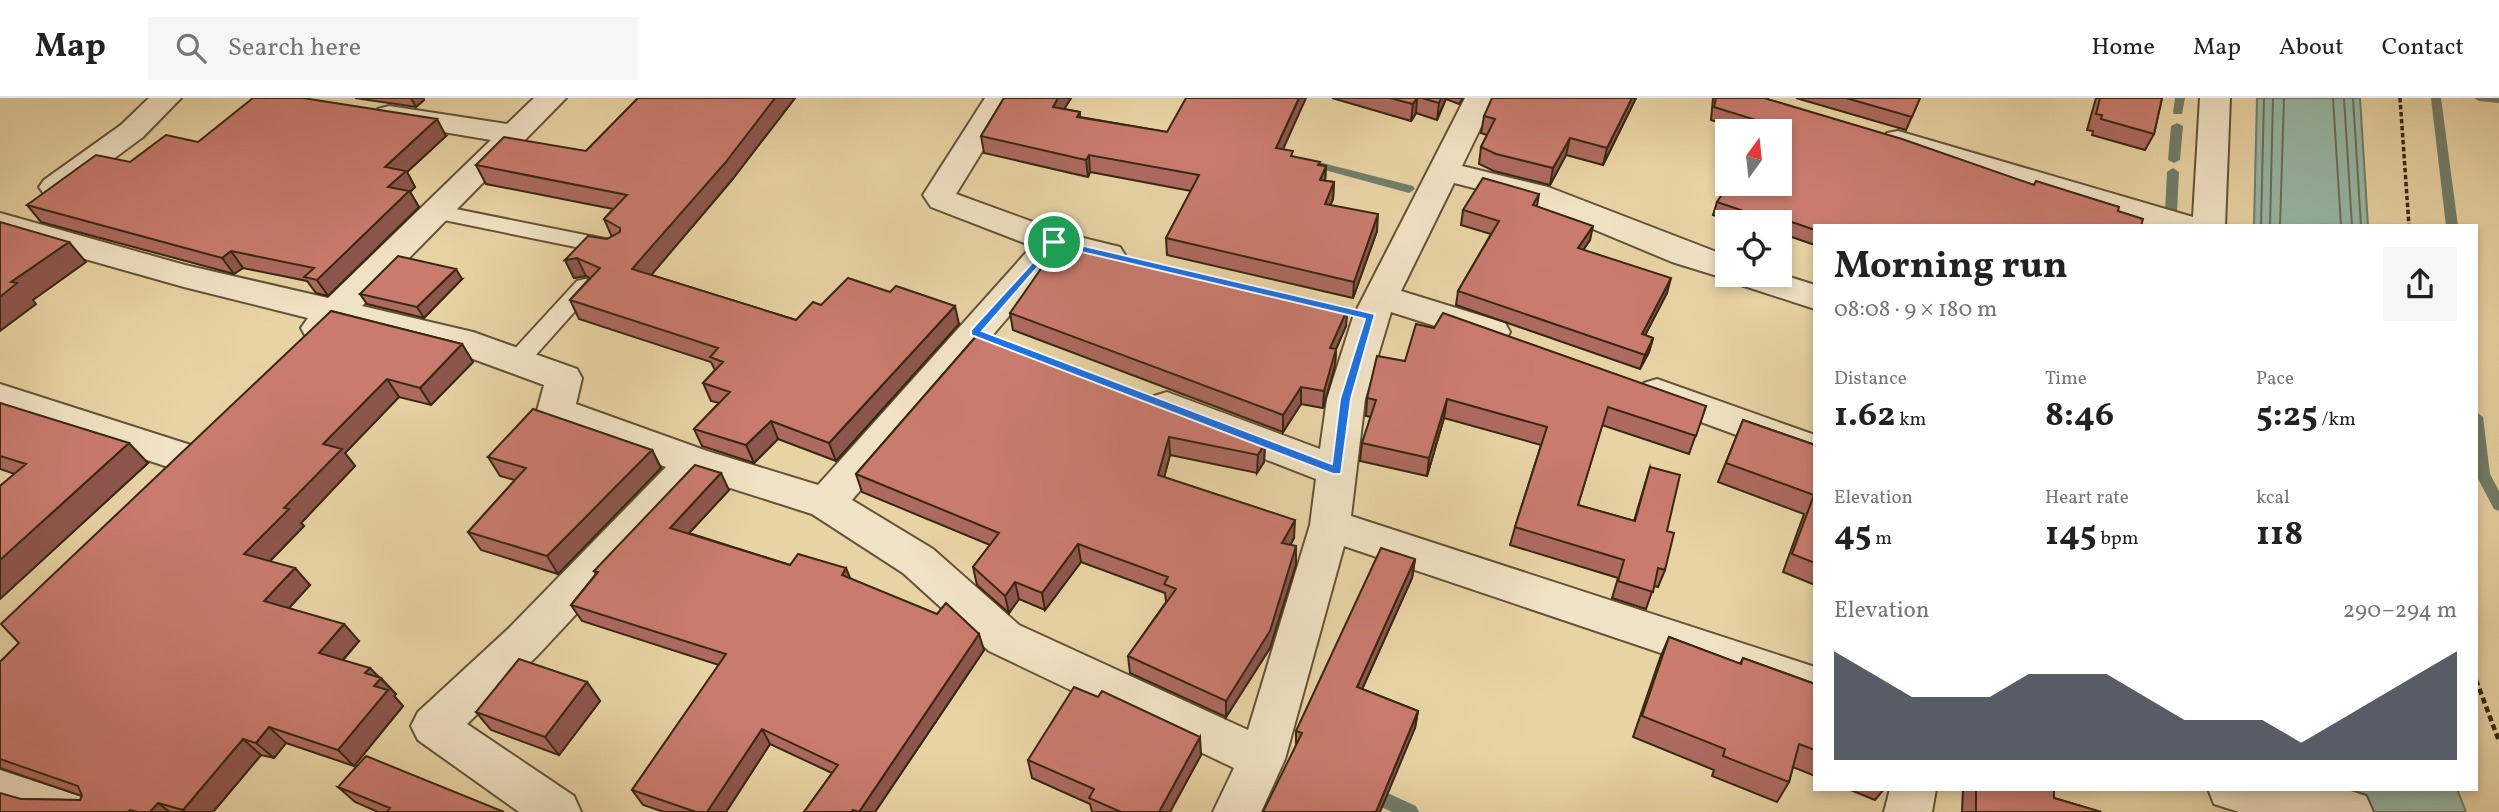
<!DOCTYPE html>
<meta charset="utf-8">
<style>
:root{--surface:#fff;--page:#f6f6f6;--text:#222;--muted:#767676;--line:#e0e0e0;--accent:#111827}
body{margin:0;font-family:Vollkorn,serif;background:var(--page);color:var(--text);height:100vh;display:flex;flex-direction:column;font-size:26px;white-space:nowrap}
*{box-sizing:border-box;margin:0}
p{font-size:23px;color:var(--muted)}
.icon{flex:none;width:38px;height:38px;fill:none;stroke:currentColor;stroke-width:2;stroke-linecap:round;stroke-linejoin:round}
.map{position:relative;flex:1;overflow:hidden}
.side{position:absolute;left:1813px;top:126px;width:665px;height:567px;display:flex;flex-direction:column;background:var(--surface);border-radius:0px;box-shadow:0 4px 10px #0003}
.side>*{flex:none}
.needle{width:46px;rotate:15deg}
.controls{position:absolute;left:1715px;top:21px;display:grid;gap:14px}
.controls a{display:grid;place-items:center;width:77px;height:77px;border-radius:0px;background:var(--surface);box-shadow:0 4px 10px #0003;font-size:35px}
.pin{position:absolute;display:grid;place-items:center;width:60px;height:60px;color:#fff;margin:-30px;border:4px solid #fff;border-radius:50%;box-shadow:0 2px 7px #0007}
.round{display:grid;place-items:center;flex:none;width:74px;height:74px;border-radius:0px;background:var(--page)}
.summary{display:flex;align-items:center;justify-content:space-between;height:119px;padding:0 21px}
h1{font-size:38px;font-weight:700;line-height:52px}
.metrics{display:grid;grid-template-columns:repeat(3,1fr);gap:10px;height:119px;padding:7px 21px}
.metrics div{display:grid;align-content:center}
.metrics b{font-size:35px;font-weight:700}
.metrics small{font-size:19px;font-weight:400}
.metrics p{font-size:19px}
.chart{height:196px;padding:14px 21px}
.chart p{display:flex;justify-content:space-between}
.chart svg{width:100%;height:126px;margin-top:7px;fill:var(--accent);opacity:.7}
header{display:flex;align-items:center;gap:42px;box-sizing:border-box;height:98px;padding:0 35px;background:var(--surface);border-bottom:2px solid var(--line)}
header strong{font-size:33px}
nav{display:flex;gap:38px;margin-inline-start:auto;font-size:24px}
.search{width:490px;height:63px;background:var(--page);display:flex;align-items:center;gap:18px;box-sizing:border-box;padding:0 24px;border-radius:0px;color:var(--muted);font-size:26px}
.map>svg:first-child{display:block}
.water{fill:#97b8a6;stroke:#717e6a;stroke-width:2}
.lines{fill:none;stroke-linecap:round;stroke-linejoin:round}
.shore{stroke:#68705c;stroke-width:2}
.stream{fill:#717e6a;fill-rule:evenodd}
.lane-casing{stroke:#645336;stroke-width:4}
.street-casing{stroke:#645336;stroke-width:4}
.path-far1{stroke:#382811;stroke-width:3.5;stroke-dasharray:4.5 2.5;stroke-linecap:butt}
.path{stroke:#382811;stroke-width:4.5;stroke-dasharray:6 3.5;stroke-linecap:butt}
.lane{fill:#f0e2c4;fill-rule:evenodd}
.street{fill:#f0e2c4;fill-rule:evenodd}
.wall{fill:#ad6a5f;stroke:#382811;stroke-width:2}
.shaded-wall{fill:#8d564d;stroke:#382811;stroke-width:2}
.building{fill:#c97b6e;stroke:#382811;stroke-width:2}
.route{fill:#1a73e8;stroke:#fff;stroke-width:2;fill-rule:evenodd}
</style>
<header>
<strong>Map</strong>
<div class="search"><svg class="icon" aria-label="search" viewBox="0 0 24 24"><circle cx="10" cy="10" r="6"/><path d="M15 15l6 6"/></svg>Search here</div>
<nav><a>Home</a><a>Map</a><a>About</a><a>Contact</a></nav>
</header>
<div class="map">
<svg width="2499" height="714" viewBox="0 0 2499 714">
<rect width="100%" height="100%" fill="#e8d3a4"/>
<filter id="stains"><feTurbulence type="fractalNoise" baseFrequency=".00286" numOctaves="4"/><feColorMatrix values="0 0 0 0 .2 0 0 0 0 .09 0 0 0 0 .02 0 0 0 .5 -.17"/></filter>
<radialGradient id="worn" r=".72"><stop offset=".6" stop-color="#630" stop-opacity="0"/><stop offset="1" stop-color="#630" stop-opacity=".3"/></radialGradient>
<path class="water" d="M2257,0H2360L2368,128H2254Z
M2306,691H2457L2466,714H2312Z"/>
<g class="lines">
<path class="shore" d="M2333,0L2341,128
M2344,0L2352,128
M2353,0L2361,128
M2261,128L2264,0
M2270,128L2273,0
M2280,128L2284,0"/>
<path class="stream" d="M2175,0H2185L2182,16H2174L2173,14Z
M2431,0H2441L2458,128H2446Z
M2474,0H2499V5L2479,3Z
M2177,25L2183,28L2180,62L2174,65L2168,62L2171,28Z
M1303,60L1413,88L1415,91L1409,95L1299,65V61Z
M2173,70L2179,74L2177,114L2171,118L2165,114L2167,74Z
M2476,314L2483,319L2490,376L2499,393V413L2494,411L2476,377Z
M1370,687L1416,708L1419,714H1392L1364,701L1361,695L1364,689Z"/>
<g class="lane-casing">
<path id="lane" d="M436,107L615,143L626,150L615,157L429,119L426,114L429,109Z
M585,181L593,183L596,188L593,193L525,269H509L505,263L509,257L577,183Z
M0,672L97,704L101,714H44L0,700Z"/>
</g>
<g class="street-casing">
<path id="street" d="M149,0H181L143,39L66,96L55,99L44,96L39,89L44,82L121,27Z
M534,0H566L362,208L473,234L577,271L582,280L576,306L707,353L818,387L1032,148L931,109L923,97L985,0H1015L956,96L1063,135L1120,149L1125,157L1120,165L1108,168L1061,157L852,402L933,451L1019,527L1248,632L1310,427L1316,381L1154,318L1148,308L1154,298L1167,294L1320,351L1327,301L1353,219L1465,0H1495L1462,68L1548,89L1727,158V177L1780,176L1815,187V211L1735,185L1732,180L1727,181L1672,164L1526,103L1454,85L1401,193L1505,225L1510,234L1505,243L1492,246L1391,214L1365,301L1351,418L1815,569V607L1344,448L1285,661L1261,714H1213L1234,670L989,553L903,475L812,416L702,381L538,557L467,626L574,698L581,714H519L418,642L411,628L418,614L508,531L666,369L543,323L537,313L544,287L465,258L342,228C330,240 323,243 306,239L301,230L308,220L184,189L0,137V115L185,167L328,200L491,42L378,23L374,17L378,11L389,8L507,26Z
M2200,0H2230L2225,128H2149L1887,49L1883,42L1887,35L1898,33L2193,119Z
M1657,281L1815,337V366L1644,303L1639,294L1644,285Z
M0,286L197,349L202,359L197,369L183,374L0,313Z
M1890,691H1936L1932,714H1884Z
M2208,691H2345L2366,698L2373,714H2239L2214,706Z"/>
</g>
<path class="path-far1" d="M2400,0L2409,128"/>
<path class="path" d="M2476,582L2499,643"/>
<use href="#lane" class="lane"/>
<use href="#street" class="street"/>
</g>
<path class="wall" d="M355,0H423L424,2L416,9Z
M638,0H795L731,83L651,177L796,222L821,207L959,226L836,363L778,341L754,365L702,348L694,331L719,305L711,303L703,285L715,272L711,264L579,221L570,202L590,180L586,178L574,180L565,162L612,139L604,121L613,111L486,86L476,67L586,53Z
M1004,0H1071L1064,11L1080,14V19L1167,34L1283,51L1293,59L1326,68L1325,83L1334,84L1333,101L1330,107L1377,133L1353,200L1167,157L1166,140L1191,93L1090,74L1088,79L984,55L981,38Z
M1332,0H1463L1459,6L1446,1L1437,22L1416,15L1411,23Z
M1636,0L1603,67L1566,57L1550,87L1494,73L1479,66L1481,49L1487,37L1481,35L1484,18Z
M1713,0H1764L2034,87L2119,109L1815,128V147L1780,135V124H1733L1713,117L1717,104L1780,33H1745L1711,22Z
M1796,0H1920L1906,32Z
M2096,0H2162L2154,36L2145,52L2092,37L2093,33L2087,32Z
M446,38L407,74L415,89L410,94L419,109L328,198L316,195L307,183L243,170L234,176L41,124L27,107L198,44Z
M1539,96L1537,108L1590,142L1583,152L1667,195L1645,237L1653,240L1649,254L1640,271L1456,207L1458,193L1491,136L1461,127L1463,112Z
M462,181L424,220L367,206L360,196Z
M331,213L462,246L473,264L431,307L399,299L345,355L355,368L301,425L304,428L270,463L310,487L289,510L359,543L343,562L381,580L396,596L394,598L403,608L354,668L286,645L274,660L261,657L213,714H0L21,701L80,702L82,698L0,670V564L19,545Z
M1010,215L1346,228L1336,251L1335,268L1323,310L1301,306L1283,334L1013,232Z
M979,235L1265,345L1264,364L1257,375L1170,357L1164,379L1294,440L1290,447L1296,466L1270,550L1226,619L1130,575L1128,558L1166,504L1165,495L1081,464L1045,512L1019,501L1009,515L977,487L973,469L990,447L862,394L856,376Z
M1405,263L1706,308L1689,356L1602,327L1578,407L1634,423L1650,369L1667,433L1665,472L1658,489L1654,488L1646,511L1612,500L1618,480L1510,447L1515,429L1541,347L1444,320L1427,378L1360,363L1362,345L1371,319L1366,318L1367,300Z
M0,305L148,365L0,501V388L15,376L0,371Z
M1743,322L1815,347V487L1783,474L1804,416L1718,384Z
M652,352L661,370L558,476L481,452L468,434L515,382L500,378L488,359Z
M729,392L689,435L790,467L850,481L984,552L875,714H804L832,675L770,646L726,714H664L643,707L632,692L719,567L582,523L571,507L596,476L594,473Z
M1415,461L1412,480L1362,591L1418,613L1415,630L1296,647V633Z
M1669,539L1740,566L1743,560L1815,586V678L1793,669L1789,684L1777,704L1712,678L1714,672L1633,639L1660,560Z
M587,584L600,603L559,657L491,632L476,614Z
M1201,657L1170,714H1092L1090,706L1032,680L1028,662Z
M338,689L504,714H378L355,704Z
M1848,691H1884L1875,702Z
M1963,691H2054V700L2101,714H1962Z"/>
<path class="shaded-wall" d="M411,0H423L424,2L416,9Z
M775,0H795L731,83L641,189L632,171Z
M1058,0H1071L1055,26L1053,9Z
M1299,0H1306L1276,67V50Z
M1417,0L1416,15L1411,23L1413,6Z
M1441,0H1446L1437,22L1439,5Z
M1632,0H1636L1603,67L1607,50Z
M437,21L446,38L407,74L415,89L410,94L419,109L328,198L317,182L388,89L385,69Z
M1570,40L1566,57L1550,87L1553,70Z
M1089,57L1090,74L1088,79L1086,62Z
M1326,68L1325,85L1320,82Z
M1334,84L1333,101L1324,123L1325,106Z
M1378,116L1377,133L1353,200L1354,184Z
M1593,128L1590,142L1575,164L1578,150Z
M69,144L86,164L33,202L36,206L0,233V199L11,184Z
M231,153L243,170L234,176L222,160Z
M577,160L586,178L574,180L565,162Z
M456,171L462,181L424,220L417,209Z
M1671,180L1667,195L1638,251L1642,236Z
M955,208L959,226L836,363L829,345Z
M1348,210L1346,228L1336,251L1335,268L1323,310L1324,293L1330,250Z
M1653,240L1649,254L1640,271L1645,257Z
M462,246L473,264L431,307L420,290Z
M387,281L399,299L345,355L355,368L301,425L304,428L260,473L244,456L323,346Z
M1301,289V306L1283,334V317Z
M1447,301L1444,320L1427,378L1429,360Z
M771,323L778,341L754,365L746,347Z
M1169,339L1170,357L1160,395L1158,377Z
M129,345L148,365L0,501V462Z
M1265,345L1264,364L1257,375L1258,357Z
M652,352L661,370L558,476L547,458Z
M721,375L729,392L679,446L670,430Z
M1295,422L1294,440L1282,463V445Z
M1078,446L1081,464L1045,512L1042,495Z
M1296,448V466L1270,550L1226,619V603Z
M1415,461L1412,480L1355,607L1357,589Z
M295,470L310,487L280,520L264,503Z
M846,470L853,487L842,477Z
M1015,484L1019,501L1009,515L1005,498Z
M344,526L359,543L335,571L319,555Z
M979,536L984,552L875,714H859Z
M370,570L396,596L394,598L403,608L354,668L338,652L365,575Z
M587,584L600,603L559,657L545,639Z
M1418,613L1415,630L1380,714H1376Z
M269,629L286,645L274,660L256,645Z
M762,631L770,646L726,714H707Z
M1200,639L1201,657L1170,714H1159Z
M243,641L261,657L213,714H186L183,712Z
M158,705L170,714H150Z"/>
<path class="building" d="M253,0H303L437,21L385,69L406,73L388,89L409,93L317,182L304,179L314,170L231,153L222,160L27,107L96,57L130,64L166,37L198,44Z
M638,0H775L725,65L632,171L796,222L813,204L821,207L848,180L890,194L896,188L955,208L829,345L771,323L746,347L694,331L730,294L703,285L723,264L710,259L718,250L570,202L600,170L577,160L565,162L588,138L607,141L620,134V130L604,121L627,97L476,67L504,39L586,53Z
M1004,0H1058L1053,9L1080,14L1077,19L1167,34L1186,0H1299L1276,50L1293,53L1291,58L1320,64L1318,67L1326,68L1320,82L1334,84L1325,106L1378,116L1354,184L1166,140L1199,77L1089,57L1086,62L981,38Z
M1390,0H1417L1413,6Z
M1422,0H1441L1439,5Z
M1492,0H1632L1607,50L1570,40L1553,70L1496,56L1481,49L1495,21L1484,18Z
M1716,0H1764L1902,41L2034,87L2036,83L2119,109L2118,113L2143,121L2141,128H1815V132L1760,113L1758,118L1717,104L1729,86H1780V33H1752L1759,23L1714,9Z
M1846,0H1920L1912,19Z
M2100,0H2162L2154,36L2101,21L2102,17L2096,16Z
M1483,80L1539,96L1533,107L1593,128L1578,150L1671,180L1642,236L1653,240L1645,257L1458,193L1499,123L1463,112Z
M0,124L69,144L11,184L17,185L0,199Z
M1059,145L1348,210L1330,250L1336,251L1324,293L1301,289L1283,317L1010,215Z
M398,158L456,171L417,209L360,196Z
M331,213L462,246L420,290L387,281L323,346L342,351L284,410L289,411L244,456L295,470L264,503L344,526L319,555L370,570L365,575L381,580L374,588L388,592L338,652L269,629L256,645L243,641L183,712L158,705L150,714H138L130,712L128,714H0V695L21,701L80,702L82,698L78,688L0,661V564L19,545L1,526Z
M1443,215L1706,308L1696,338L1608,309L1578,407L1635,423L1650,369L1680,377L1667,433L1674,435L1665,472L1658,470L1653,494L1618,483L1624,462L1515,429L1547,329L1447,301L1429,360L1362,345L1376,302L1367,300L1377,258L1405,263L1416,226L1434,230Z
M979,235L1265,345L1258,357L1169,339L1158,377L1295,422L1282,445L1296,448L1270,533L1226,603L1128,558L1176,491L1164,486L1168,479L1078,446L1042,495L1015,484L1005,498L973,469L999,435L856,376Z
M0,305L129,345L0,462V388L26,366L0,358Z
M533,311L652,352L547,458L468,434L526,370L488,359Z
M1743,322L1815,347V465L1792,456L1814,397L1726,365Z
M695,367L721,375L670,430L790,467L798,456L846,470L842,477L937,516L946,505L979,536L859,714L853,712L851,714H804L838,667L762,631L707,714H696L632,692L726,556L571,507L598,474L594,473Z
M1381,450L1415,461L1357,589L1418,613L1376,714H1263L1302,635L1296,633Z
M1669,539L1741,566L1743,560L1815,586V652L1799,646L1789,684L1723,658L1725,651L1642,618Z
M519,561L587,584L545,639L476,614Z
M1074,589L1098,599L1102,593L1200,639L1159,714H1121L1089,700L1094,691L1028,662Z
M366,658L504,714H387L390,710L338,689Z
M1976,691H2054V700L2101,714H1976Z"/>
<path class="route" d="M1054,141L1375,216L1351,301L1341,376H1333L971,237V232ZM1056,148L1365,221L1340,301L1332,366L982,233Z"/>
<rect width="100%" height="100%" filter="url(#stains)"/>
<rect width="100%" height="100%" fill="url(#worn)"/>
</svg>
<div class="controls">
<a><svg class="needle" viewBox="-14 -14 28 28"><path d="M0-13l5 13h-10z" fill="#e53935"/><path d="M0 13l5-13h-10z" fill="#767676"/></svg></a>
<a><svg class="icon" aria-label="locate" viewBox="0 0 24 24"><circle cx="12" cy="12" r="6"/><path d="M12 2v4M12 18v4M2 12h4M18 12h4"/></svg></a>
</div>
<div class="pin" style="left:1054px;top:144px;background:#1e9e55"><svg class="icon" aria-label="arrive" viewBox="0 0 24 24"><path d="M6 21V4h12l-3 4 3 4H6"/></svg></div>
<section class="side">
<div class="summary"><div><h1>Morning run</h1><p>08:08 · 9 × 180 m</p></div><a class="round"><svg class="icon" aria-label="share" viewBox="0 0 24 24"><path d="M12 15V3M7 8l5-5 5 5M5 13v7h14v-7"/></svg></a></div>
<div class="metrics">
<div><p>Distance</p><b>1.62<small> km</small></b></div>
<div><p>Time</p><b>8:46</b></div>
<div><p>Pace</p><b>5:25<small> /km</small></b></div>
</div>
<div class="metrics">
<div><p>Elevation</p><b>45<small> m</small></b></div>
<div><p>Heart rate</p><b>145<small> bpm</small></b></div>
<div><p>kcal</p><b>118</b></div>
</div>
<div class="chart"><p><span>Elevation</span>290–294 m</p>
<svg viewBox="0 0 160 44" preserveAspectRatio="none"><path d="M0 44V6L10 14L20 22L30 22L40 22L50 14L60 14L70 14L80 22L90 30L100 30L110 30L120 38L130 30L140 22L150 14L160 6V44z"/></svg>
</div>
</section>
</div>
